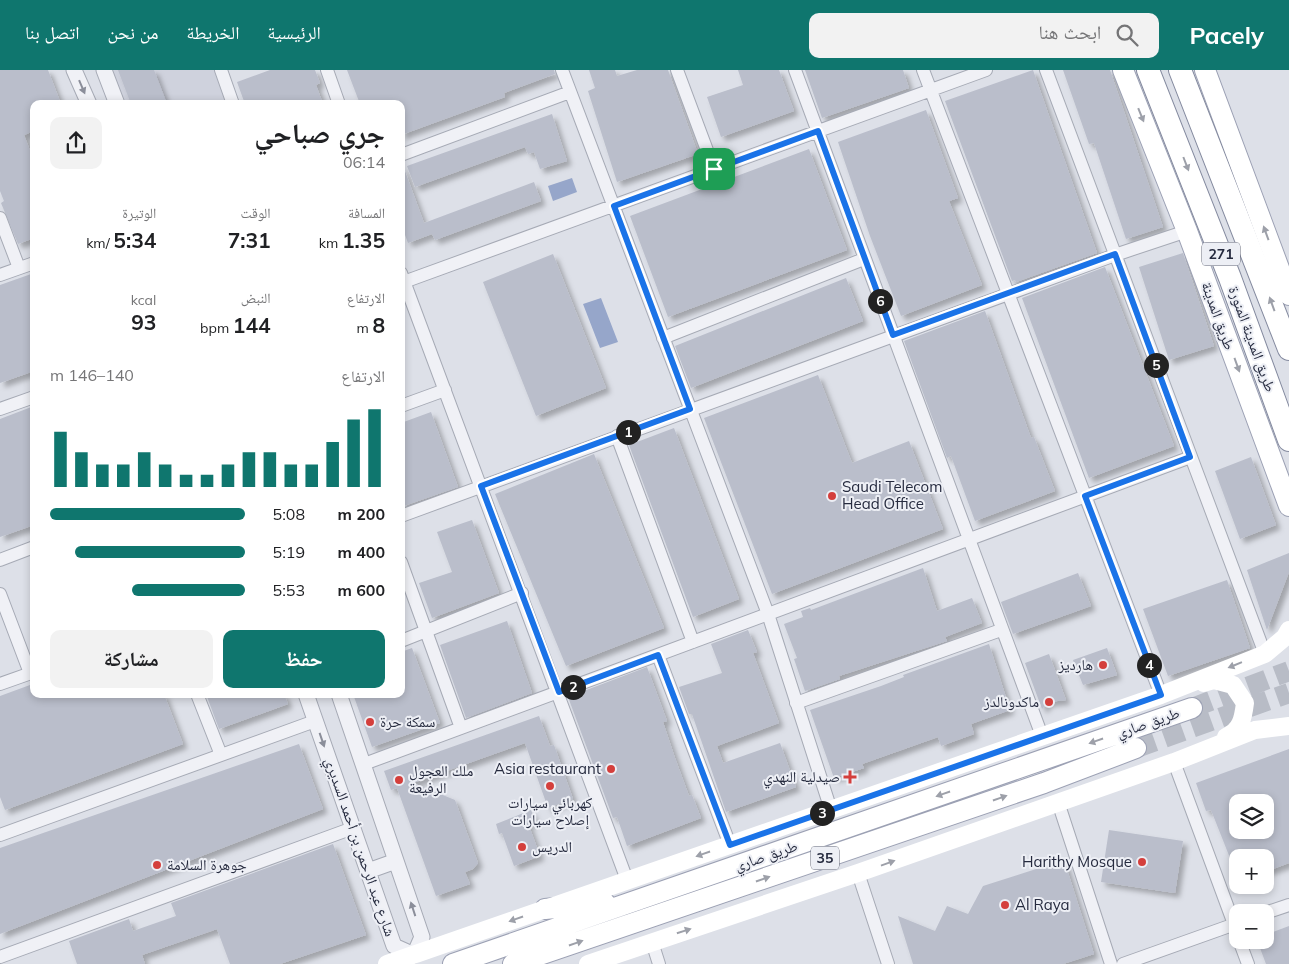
<!DOCTYPE html>
<html lang="ar">
<meta charset="utf-8">
<style>
:root{--surface:#fff;--page:#f2f2f2;--text:#202124;--muted:#757577;--accent:#0f766e}
body{margin:0;font-family:Mulish,"Noto Naskh Arabic",sans-serif;background:var(--page);color:var(--text);direction:rtl;height:100vh;display:flex;flex-direction:column;font-size:19px;white-space:nowrap}
*{box-sizing:border-box;margin:0}
p{font-size:16px;color:var(--muted)}
.icon{flex:none;width:28px;height:28px;fill:none;stroke:currentColor;stroke-width:2;stroke-linecap:round;stroke-linejoin:round}
.map{position:relative;flex:1;overflow:hidden;direction:ltr}
.side{position:absolute;left:30px;top:30px;width:375px;height:598px;display:flex;flex-direction:column;background:var(--surface);border-radius:10px;box-shadow:0 2px 8px #0003;direction:rtl}
.side>*{flex:none}
.fabs{position:absolute;left:1229px;top:724px;display:grid;gap:10px}
.fabs a{display:grid;place-items:center;width:45px;height:45px;border-radius:10px;background:var(--surface);box-shadow:0 2px 8px #0003;font-size:25px}
.pin{position:absolute;display:grid;place-items:center;width:42px;height:42px;color:#fff;margin:-21px;border-radius:10px;box-shadow:0 2px 8px #0006}
.km{position:absolute;width:25px;height:25px;margin:-12px;border-radius:50%;background:#222;color:#fff;font-size:14px;line-height:25px;text-align:center}
.round{display:grid;place-items:center;flex:none;width:52px;height:52px;border-radius:10px;background:var(--page)}
.summary{display:flex;align-items:center;justify-content:space-between;height:85px;padding:0 20px}
h1{font-size:28px;font-weight:700;line-height:38px}
.figures{display:grid;grid-template-columns:repeat(3,1fr);gap:8px;height:85px;padding:5px 20px}
.figures div{display:grid;align-content:center}
.figures b{font-size:21px;font-weight:700}
.figures small{font-size:14px;font-weight:400}
.figures p{font-size:14px}
.chart{height:140px;padding:10px 20px}
.chart p{display:flex;justify-content:space-between}
.chart svg{width:100%;height:90px;margin-top:5px;stroke:var(--accent);stroke-width:6}
.action{display:flex;gap:10px;margin-top:auto;padding:10px 20px}
.action a{flex:1;height:58px;border-radius:10px;background:var(--accent);color:#fff;font-size:20px;font-weight:700;line-height:58px;text-align:center}
.action a+a{background:var(--page);color:var(--text)}
ul{padding:0 20px;list-style:none;font-size:16px}
li{display:grid;grid-template-columns:80px 60px 1fr;align-items:center;height:38px}
li i{height:12px;border-radius:6px;background:var(--accent)}
header{display:flex;align-items:center;gap:30px;box-sizing:border-box;height:70px;padding:0 25px;background:var(--accent);color:#fff}
header strong{font-size:24px}
nav{display:flex;gap:28px;margin-inline-start:auto;font-size:18px}
.search{width:350px;height:45px;background:var(--page);display:flex;align-items:center;gap:12px;box-sizing:border-box;padding:0 18px;border-radius:10px;color:var(--muted);font-size:19px}
.map>svg:first-child{display:block}
.built{fill:#cfd2dd}
.water{fill:#96a6ca}
.building{fill:#babecb;fill-rule:evenodd;filter:url(#shadow)}
.lines{fill:none;stroke-linecap:round;stroke-linejoin:round}
.primary-tunnel{stroke:#b8bcc6;stroke-width:20;stroke-dasharray:20 10;stroke-linecap:butt}
.minor-casing{stroke:#a6aab5;stroke-width:14}
.tertiary-casing{stroke:#a6aab5;stroke-width:17}
.primary-casing{stroke:#9ca1b4;stroke-width:22}
.motorway-casing{stroke:#848a9f;stroke-width:24}
.minor{stroke:#f0f1f6;stroke-width:12}
.tertiary{stroke:#f0f1f6;stroke-width:15}
.secondary{stroke:#fff;stroke-width:18}
.primary{stroke:#fff;stroke-width:20}
.motorway{stroke:#fff;stroke-width:22}
.oneway{fill:#8b8e9a}
.oneway2{fill:#9da0a9}
.route-casing{stroke:#fff;stroke-width:10}
.route{stroke:#1a73e8;stroke-width:6}
.poi-dot{fill:#d43f3c;stroke:#edeff5;stroke-width:2}
.labels{text-anchor:middle;stroke-width:4;stroke-linejoin:round;paint-order:stroke}
.shield{fill:#edeff5;stroke:#626676;stroke-width:1}
.shield-label{font-size:14px;font-weight:bold;fill:#262b3f}
.street-label{font-size:15px;fill:#262b3f;stroke:#edeff5}
.poi-label{font-size:15px;fill:#262b3f;stroke:#edeff5;text-anchor:start}
</style>
<header>
<strong>Pacely</strong>
<div class="search"><svg class="icon" aria-label="search" viewBox="0 0 24 24"><circle cx="10" cy="10" r="6"/><path d="M15 15l6 6"/></svg>ابحث هنا</div>
<nav><a>الرئيسية</a><a>الخريطة</a><a>من نحن</a><a>اتصل بنا</a></nav>
</header>
<div class="map">
<svg width="1289" height="894" viewBox="0 0 1289 894">
<defs>
<filter id="shadow"><feDropShadow dx="4.5" dy="4.5" stdDeviation="2.5" flood-color="#0004"/></filter>
</defs>
<rect width="100%" height="100%" fill="#dde0e8"/>
<path class="built" d="M109,0H216L229,34H123Z"/>
<path class="water" d="M572,108L577,122L553,131L548,116Z
M601,228L618,272L600,278L583,234Z"/>
<path class="building" d="M0,0H48L61,34H34V61L24,65L34,91V168L18,174L1,133L4,131L0,121Z
M118,0H154L167,34H131Z
M270,0H315L320,13L316,15L323,34H245L237,12Z
M347,0H554L555,4L504,23L505,27L401,65V34H360Z
M589,0H615L617,6L637,0H668L698,84L617,112L588,21L595,18Z
M738,0H779L794,41L721,67L707,27L743,15Z
M805,0H903L909,18L822,48Z
M1033,0L1097,183L1016,212L1015,210L1012,211L945,31Z
M1063,0H1110L1163,157L1126,169L1094,73L1089,74Z
M926,40L958,128L949,131L982,215L901,246L870,166L838,72Z
M552,44L567,91L540,99L534,82L528,84L525,77L415,117L407,96Z
M809,79L847,180L668,247L630,146Z
M402,93L424,153L534,112L541,131L435,170L432,164L408,173L401,154Z
M1183,183L1214,276L1169,290L1139,197Z
M553,184L606,318L536,346L483,212Z
M1105,197L1174,376L1089,408L1022,228Z
M34,203V301L0,313V215Z
M846,208L863,251L691,318L675,276Z
M985,241L1031,368L1034,367L1055,421L975,451L951,386L947,388L904,271Z
M818,305L852,393L909,371L943,459L772,524L704,348Z
M34,336V455L0,467V349Z
M431,342L458,417L401,437V353Z
M674,358L739,529L693,547L629,375Z
M594,384L664,558L566,596L495,424Z
M1251,387L1276,455L1240,469L1215,401Z
M472,450L499,523L432,548L419,513L452,502L437,462Z
M1289,483V502L1267,560L1247,500Z
M923,498L937,541L972,528L982,553L945,567L947,571L839,606L840,609L805,621L794,589L797,588L784,554L803,547L801,541L810,538L811,540Z
M1078,503L1091,536L1013,564L1001,532Z
M1227,510L1250,578L1168,606L1143,539Z
M507,551L532,623L466,648L440,575Z
M748,560L757,582L753,583L779,653L717,676L723,693L780,673L796,717L726,742L692,644H689L679,617L722,603L711,574Z
M989,574L1010,640L971,654L974,664L941,676L938,667L862,694L864,698L834,708L810,640L881,616L904,607L903,605Z
M412,578L440,653L372,677L353,624H401V582Z
M1107,578L1117,605L1083,615L1073,590Z
M1049,584L1066,630L1049,632L1042,639L1025,593Z
M647,597L667,651L663,652L675,688L689,726L692,725L701,748L627,776L617,747L613,748L568,627Z
M30,615L34,624H164L183,674L5,740L0,727V626Z
M206,624H284L288,634L219,659Z
M539,646L550,676L554,675L573,729L548,738L525,673L413,713L455,730L478,793L473,799L465,802L470,814L436,826L397,718L391,720L384,701Z
M299,674L323,739L0,864V778Z
M1289,679V793L1265,802V788H1230L1211,740L1206,741L1196,713ZM1238,732H1265V760H1238Z
M531,740L535,751L528,753L540,786L514,796L502,763L499,764L496,754Z
M1109,760L1183,771L1175,823L1101,812Z
M333,774L366,865L280,894H230L217,859L142,885L145,894H77L69,871L129,849L133,861L176,846L171,833Z
M1064,790L1094,884L1063,894H913L898,846L935,861L947,836L968,844L983,816Z
M1289,856V894H1266L1257,870H1265V865Z"/>
<g class="lines">
<path class="primary-tunnel" d="M1192,638L1289,601
M1136,678L1289,623"/>
<g class="minor-casing">
<path id="minor" d="M221,0L233,34
M327,0L339,34
M562,0L768,544L831,740
M677,0L714,99
M795,0L1042,666
M923,0L1161,625
M1046,0L1265,584
M401,85L570,22
M0,148L19,198
M401,203L627,810
M0,205L34,193
M401,213L986,0
M663,268L864,189
M401,336L445,320
M0,339L34,327
M617,366L693,572
M401,446L1115,185L1187,161
M0,490L34,477
M401,492L461,658
M0,524L30,603
M401,571L522,523
M658,585L730,775
M0,614L34,602
M197,624L221,685
M796,633L1001,560
M1174,692L1238,865
M364,694L1191,387
M1058,732L1111,894
M0,765L315,651
M858,803L888,894
M1265,843L1289,835
M1239,870L1248,894
M652,872L659,894
M0,887L353,758
M1123,894L1238,853"/>
</g>
<g class="tertiary-casing">
<path id="tertiary" d="M74,0L89,34
M104,0L117,34
M306,624L394,876L414,885L422,867L339,624
M368,801L396,791"/>
</g>
<g class="primary-casing">
<path id="primary" d="M1123,0L1187,161L1289,436
M1205,0L1289,225
M545,839L605,833
M453,894L1192,638
M513,894L1044,713L1136,678"/>
</g>
<g class="motorway-casing">
<path id="motorway" d="M1148,0L1230,208L1289,370
M1180,0L1289,279"/>
</g>
<use href="#minor" class="minor"/>
<use href="#tertiary" class="tertiary"/>
<path class="secondary" d="M1204,613L1214,610L1233,615L1245,633C1243,649 1241,660 1226,667
M387,894L1161,625L1265,584L1285,567L1289,560
M588,894L858,803L1174,692L1255,660L1289,656"/>
<use href="#primary" class="primary"/>
<use href="#motorway" class="motorway"/>
</g>
<defs><path id="oneway-solid" d="M-6-.8H1V-3.2L6.5 0L1 3.2V.8H-6Z" transform="scale(1.25)"/></defs>
<g class="oneway">
<use href="#oneway-solid" transform="translate(82 17) rotate(67)"/>
<use href="#oneway-solid" transform="translate(322 670) rotate(71)"/>
<use href="#oneway-solid" transform="translate(413 839) rotate(-108)"/>
</g>
<g class="oneway2">
<use href="#oneway-solid" transform="translate(1141 45) rotate(68)"/>
<use href="#oneway-solid" transform="translate(1186 94) rotate(69)"/>
<use href="#oneway-solid" transform="translate(1266 163) rotate(-110)"/>
<use href="#oneway-solid" transform="translate(1272 234) rotate(-110)"/>
<use href="#oneway-solid" transform="translate(1237 295) rotate(70)"/>
<use href="#oneway-solid" transform="translate(1235 595) rotate(158)"/>
<use href="#oneway-solid" transform="translate(1096 671) rotate(161)"/>
<use href="#oneway-solid" transform="translate(943 724) rotate(161)"/>
<use href="#oneway-solid" transform="translate(1000 728) rotate(-19)"/>
<use href="#oneway-solid" transform="translate(703 784) rotate(161)"/>
<use href="#oneway-solid" transform="translate(888 793) rotate(-20)"/>
<use href="#oneway-solid" transform="translate(763 809) rotate(-19)"/>
<use href="#oneway-solid" transform="translate(516 849) rotate(161)"/>
<use href="#oneway-solid" transform="translate(684 861) rotate(-18)"/>
<use href="#oneway-solid" transform="translate(576 873) rotate(-19)"/>
</g>
<g class="lines">
<g class="route-casing">
<path id="route" d="M818,61L893,265L1115,184L1190,387L1085,426L1161,625L730,775L658,585L559,622L481,416L690,339L614,136Z"/>
</g>
<use href="#route" class="route"/>
</g>
<g class="poi-dot">
<circle cx="832" cy="426" r="5"/>
<circle cx="1103" cy="595" r="5"/>
<circle cx="1049" cy="632" r="5"/>
<circle cx="370" cy="652" r="5"/>
<circle cx="611" cy="699" r="5"/>
<path d="M847.5 699.5h5v5h5v5h-5v5h-5v-5h-5v-5h5z"/>
<circle cx="399" cy="710" r="5"/>
<circle cx="550" cy="716" r="5"/>
<circle cx="522" cy="777" r="5"/>
<circle cx="1142" cy="792" r="5"/>
<circle cx="157" cy="795" r="5"/>
<circle cx="1005" cy="835" r="5"/>
</g>
<g class="labels">
<g class="shield">
<rect x="1202" y="172.5" width="38" height="23" rx="4"/>
<rect x="811" y="776.5" width="28" height="23" rx="4"/>
</g>
<g class="shield-label">
<text x="1221" y="189">271</text>
<text x="825" y="793">35</text>
</g>
<g class="street-label">
<text transform="translate(1218 246) rotate(70)" y="5">طريق المدينة</text>
<text transform="translate(1252 269) rotate(70)" y="5">طريق المدينة المنورة</text>
<text transform="translate(1148 653) rotate(-19)" y="5">طريق صاري</text>
<text transform="translate(360 777) rotate(71)" y="5">شارع عبد الرحمن بن أحمد السديري</text>
<text transform="translate(766 786) rotate(-19)" y="5">طريق صاري</text>
</g>
<g class="poi-label">
<text x="842" y="422">Saudi Telecom<tspan x="842" dy="17">Head Office</tspan></text>
<text x="1093" y="600" text-anchor="end">هارديز</text>
<text x="1039" y="637" text-anchor="end">ماكدونالدز</text>
<text x="380" y="657">سمكة حرة</text>
<text x="601" y="704" text-anchor="end">Asia restaurant</text>
<text x="409" y="706">ملك العجول<tspan x="409" dy="17">الرفيعة</tspan></text>
<text x="840" y="712" text-anchor="end">صيدلية النهدي</text>
<text x="550" y="738" text-anchor="middle">كهربائي سيارات<tspan x="550" dy="17">إصلاح سيارات</tspan></text>
<text x="532" y="782">الدريس</text>
<text x="1132" y="797" text-anchor="end">Harithy Mosque</text>
<text x="167" y="800">جوهرة السلامة</text>
<text x="1015" y="840">Al Raya</text>
</g>
</g>
</svg>
<div class="fabs">
<a><svg class="icon" aria-label="layers" viewBox="0 0 24 24"><path d="M12 4l9 5-9 5-9-5zM3 14l9 5 9-5"/></svg></a>
<a>+</a>
<a>−</a>
</div>
<div class="pin" style="left:714px;top:99px;background:#1e9e55"><svg class="icon" aria-label="arrive" viewBox="0 0 24 24"><path d="M6 21V4h12l-3 4 3 4H6"/></svg></div>
<b class="km" style="left:628px;top:362px">1</b>
<b class="km" style="left:573px;top:617px">2</b>
<b class="km" style="left:822px;top:743px">3</b>
<b class="km" style="left:1149px;top:595px">4</b>
<b class="km" style="left:1156px;top:295px">5</b>
<b class="km" style="left:880px;top:231px">6</b>
<section class="side">
<div class="summary"><div><h1>جري صباحي</h1><p>06:14</p></div><a class="round"><svg class="icon" aria-label="share" viewBox="0 0 24 24"><path d="M12 15V3M7 8l5-5 5 5M5 13v7h14v-7"/></svg></a></div>
<div class="figures">
<div><p>المسافة</p><b>1.35<small> km</small></b></div>
<div><p>الوقت</p><b>7:31</b></div>
<div><p>الوتيرة</p><b>5:34<small> /km</small></b></div>
</div>
<div class="figures">
<div><p>الارتفاع</p><b>8<small> m</small></b></div>
<div><p>النبض</p><b>144<small> bpm</small></b></div>
<div><p>kcal</p><b>93</b></div>
</div>
<div class="chart"><p><span>الارتفاع</span>140–146 m</p>
<svg viewBox="0 0 160 44" preserveAspectRatio="none"><path d="M5 44V17M15 44V27M25 44V33M35 44V33M45 44V27M55 44V33M65 44V38M75 44V38M85 44V33M95 44V27M105 44V27M115 44V33M125 44V33M135 44V22M145 44V11M155 44V6"/></svg>
</div>
<ul>
<li><b>200 m</b>5:08<i style="width:100%"></i></li>
<li><b>400 m</b>5:19<i style="width:87%"></i></li>
<li><b>600 m</b>5:53<i style="width:58%"></i></li>
</ul>
<div class="action"><a>حفظ</a><a>مشاركة</a></div>
</section>
</div>
